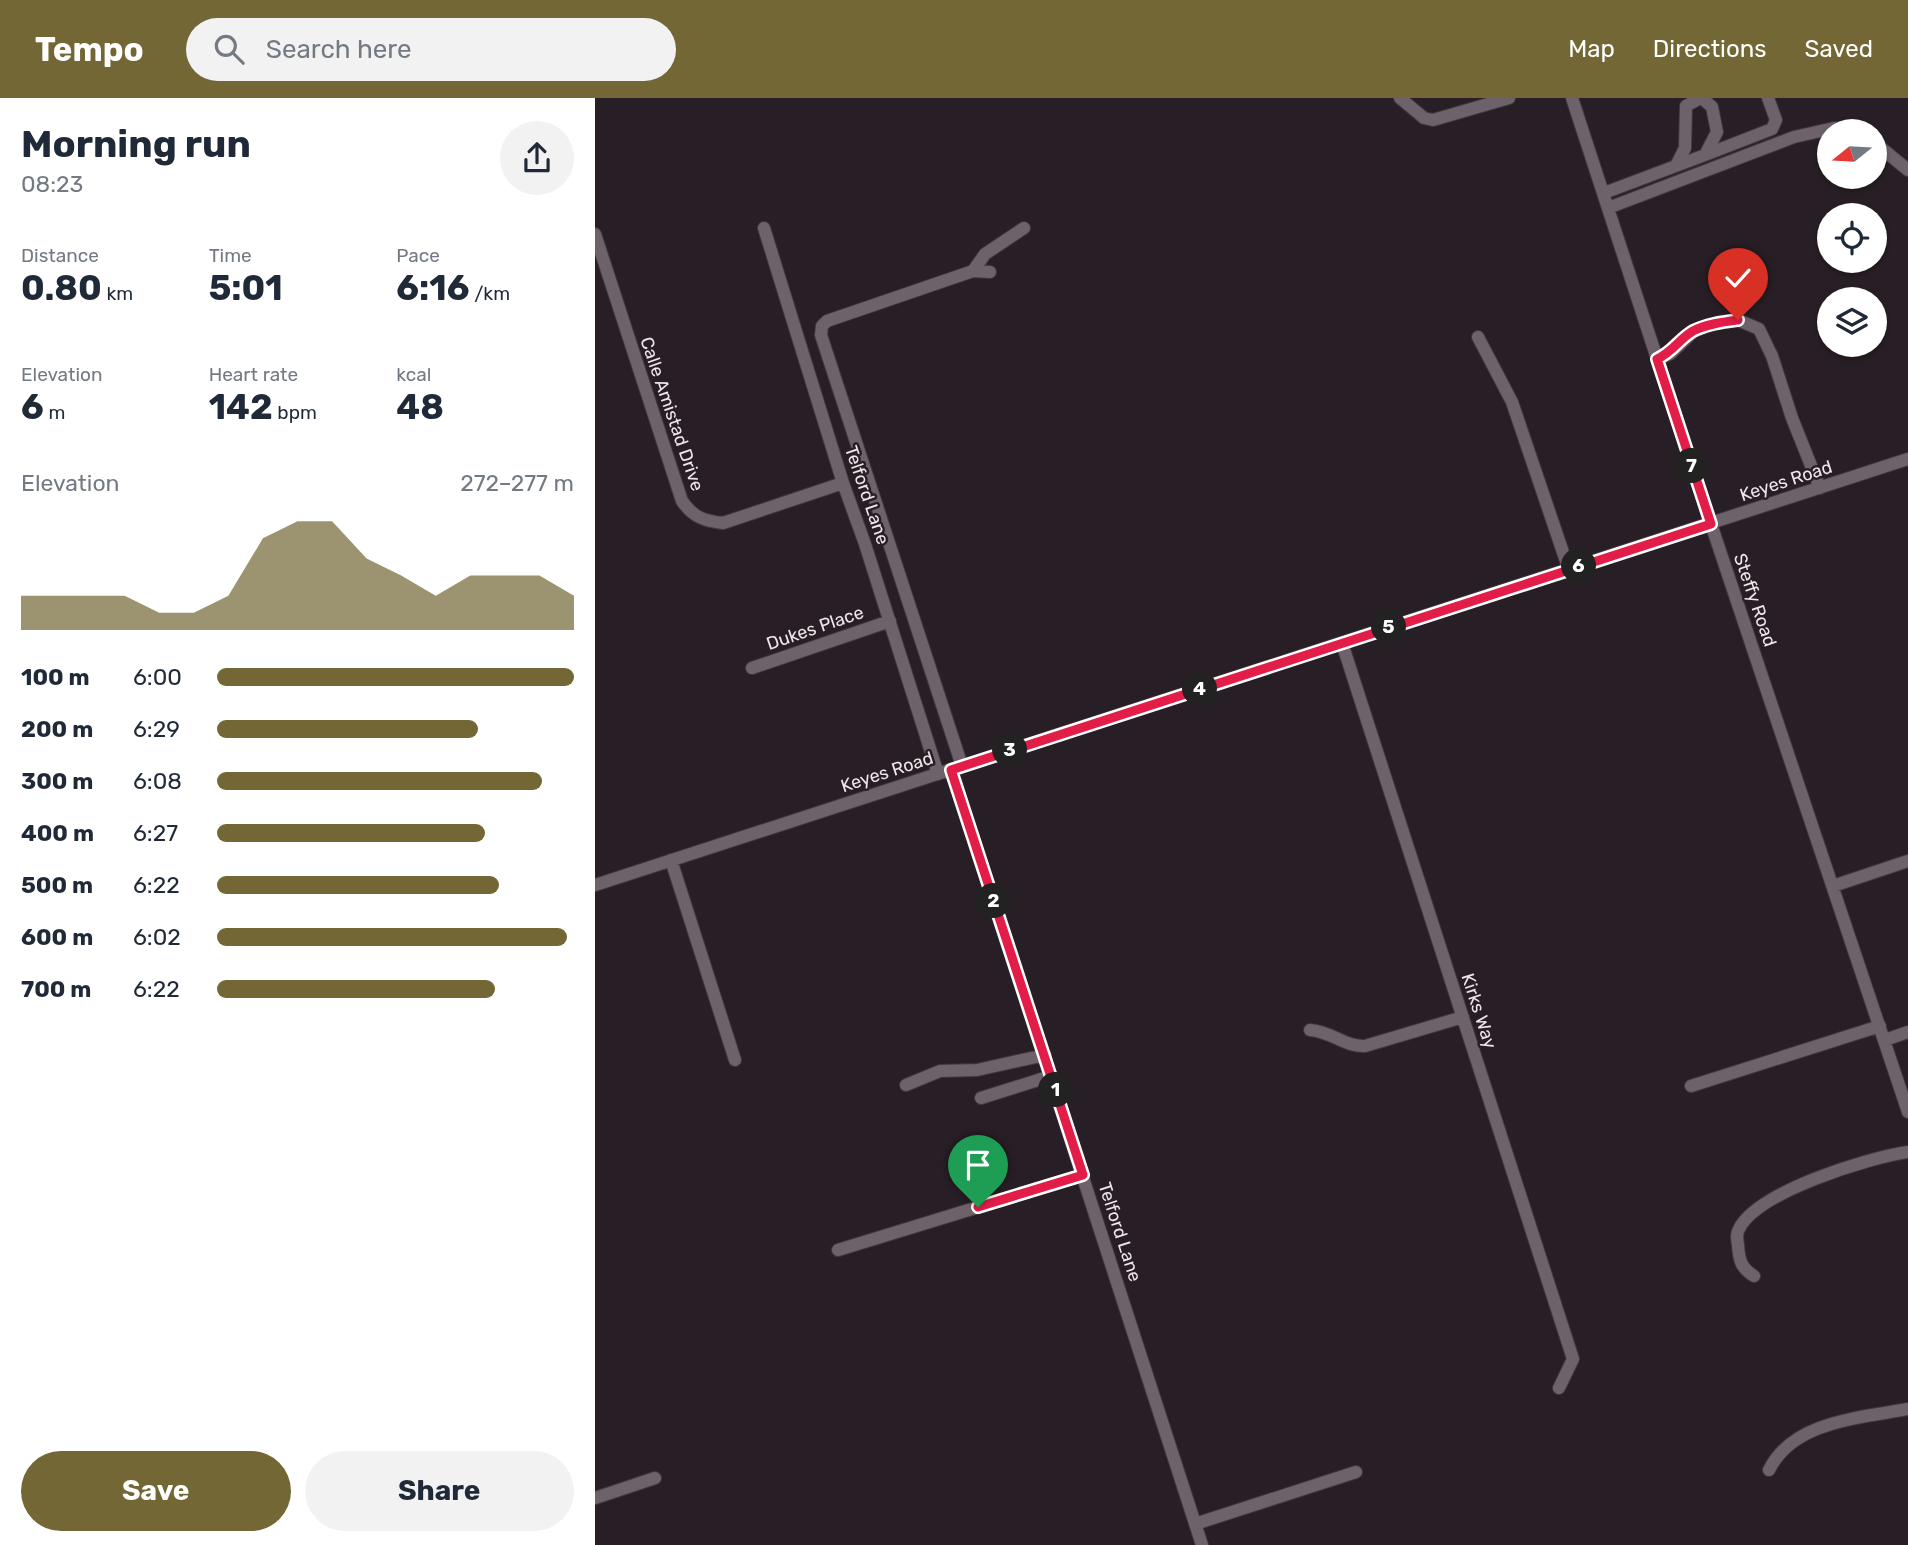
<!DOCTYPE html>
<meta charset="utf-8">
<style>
:root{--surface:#fff;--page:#f2f2f3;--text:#1f2937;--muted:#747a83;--accent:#736735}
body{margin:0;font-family:Rubik,sans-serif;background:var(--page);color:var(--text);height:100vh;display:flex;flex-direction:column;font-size:26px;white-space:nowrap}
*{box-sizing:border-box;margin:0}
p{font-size:23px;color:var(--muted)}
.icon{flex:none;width:38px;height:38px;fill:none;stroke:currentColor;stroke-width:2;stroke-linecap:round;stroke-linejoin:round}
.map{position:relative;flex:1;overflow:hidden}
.drawer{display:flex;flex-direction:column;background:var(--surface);width:595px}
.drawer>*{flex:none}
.needle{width:46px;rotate:252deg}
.tools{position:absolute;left:1222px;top:21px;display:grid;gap:14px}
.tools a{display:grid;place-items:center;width:70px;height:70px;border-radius:50%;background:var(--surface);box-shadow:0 2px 5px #0004;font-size:35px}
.pin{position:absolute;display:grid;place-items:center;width:60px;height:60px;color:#fff;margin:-72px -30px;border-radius:50% 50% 50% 0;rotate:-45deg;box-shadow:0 0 7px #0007}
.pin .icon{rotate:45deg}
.km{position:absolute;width:35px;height:35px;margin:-18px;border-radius:50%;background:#222;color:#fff;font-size:19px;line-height:35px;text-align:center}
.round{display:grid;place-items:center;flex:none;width:74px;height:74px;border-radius:37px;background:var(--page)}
.overview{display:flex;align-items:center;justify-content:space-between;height:119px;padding:0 21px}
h1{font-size:38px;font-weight:700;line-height:52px}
.stats{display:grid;grid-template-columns:repeat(3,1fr);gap:10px;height:119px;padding:7px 21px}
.stats div{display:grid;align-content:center}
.stats b{font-size:35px;font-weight:700}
.stats small{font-size:19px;font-weight:400}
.stats p{font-size:19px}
.chart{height:196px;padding:14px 21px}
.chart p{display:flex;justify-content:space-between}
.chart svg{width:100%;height:126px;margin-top:7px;fill:var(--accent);opacity:.7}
.cta{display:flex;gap:14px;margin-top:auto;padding:14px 21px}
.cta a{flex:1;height:80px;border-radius:42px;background:var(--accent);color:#fff;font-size:28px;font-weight:700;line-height:80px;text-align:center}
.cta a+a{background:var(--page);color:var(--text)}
ul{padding:0 21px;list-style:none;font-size:23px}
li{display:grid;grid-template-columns:112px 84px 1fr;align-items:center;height:52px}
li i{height:18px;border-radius:9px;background:var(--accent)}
header{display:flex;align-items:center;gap:42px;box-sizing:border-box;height:98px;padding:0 35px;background:var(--accent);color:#fff}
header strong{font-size:33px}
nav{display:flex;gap:38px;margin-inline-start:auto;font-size:24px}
.search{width:490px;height:63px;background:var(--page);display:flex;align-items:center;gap:18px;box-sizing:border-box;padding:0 24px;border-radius:38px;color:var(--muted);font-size:26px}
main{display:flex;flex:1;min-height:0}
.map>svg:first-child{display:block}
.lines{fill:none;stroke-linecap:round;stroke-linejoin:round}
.minor-casing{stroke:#41393f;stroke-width:14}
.minor{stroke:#6e626a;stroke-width:12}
.route-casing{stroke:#fff;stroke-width:14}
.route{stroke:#e11d48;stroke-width:9}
.labels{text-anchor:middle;stroke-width:5;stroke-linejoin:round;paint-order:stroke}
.street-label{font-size:18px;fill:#ede6eb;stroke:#281e25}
</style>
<header>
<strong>Tempo</strong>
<div class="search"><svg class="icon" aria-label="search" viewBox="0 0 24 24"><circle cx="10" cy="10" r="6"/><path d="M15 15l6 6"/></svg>Search here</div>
<nav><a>Map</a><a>Directions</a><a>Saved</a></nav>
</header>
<main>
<section class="drawer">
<div class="overview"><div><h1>Morning run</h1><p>08:23</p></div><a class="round"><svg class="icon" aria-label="share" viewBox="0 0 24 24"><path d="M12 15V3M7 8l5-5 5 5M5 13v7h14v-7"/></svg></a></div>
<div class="stats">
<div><p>Distance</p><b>0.80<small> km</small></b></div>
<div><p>Time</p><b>5:01</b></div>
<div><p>Pace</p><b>6:16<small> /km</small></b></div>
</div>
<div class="stats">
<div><p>Elevation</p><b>6<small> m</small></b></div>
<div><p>Heart rate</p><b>142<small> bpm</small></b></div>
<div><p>kcal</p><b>48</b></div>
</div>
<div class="chart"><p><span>Elevation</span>272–277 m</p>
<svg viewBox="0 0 160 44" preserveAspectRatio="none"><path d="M0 44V32L10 32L20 32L30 32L40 38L50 38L60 32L70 12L80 6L90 6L100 19L110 25L120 32L130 25L140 25L150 25L160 32V44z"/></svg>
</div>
<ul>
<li><b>100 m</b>6:00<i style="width:100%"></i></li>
<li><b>200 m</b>6:29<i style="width:73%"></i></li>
<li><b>300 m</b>6:08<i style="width:91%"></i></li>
<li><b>400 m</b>6:27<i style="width:75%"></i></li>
<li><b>500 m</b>6:22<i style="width:79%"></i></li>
<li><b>600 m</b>6:02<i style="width:98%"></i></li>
<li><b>700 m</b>6:22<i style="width:78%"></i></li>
</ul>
<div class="cta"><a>Save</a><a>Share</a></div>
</section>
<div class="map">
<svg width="1313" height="1447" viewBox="0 0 1313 1447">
<rect width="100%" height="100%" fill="#281e25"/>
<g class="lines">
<g class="minor-casing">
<path id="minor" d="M805,0L829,20L838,22L914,0
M977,0L1116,426L1313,1014
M1279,44L1313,72
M1110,57L1177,31L1181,22L1173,0
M1082,66L1090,50L1091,8L1105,0
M1009,95L1110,57L1122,34L1117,9L1107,0
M1013,110L1199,39L1239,30L1255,33
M169,130L248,385L270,446L343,676
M0,136L87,403C98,419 109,423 128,425L248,385
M378,173L390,156L429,130
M883,239L917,304L974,472
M1062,261L1075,256L1099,233L1121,225L1143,222L1164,231L1177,258L1197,320L1225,390
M747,545L978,1261L964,1290
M157,570L295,523
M367,668L226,237L227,228L232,223L378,173L395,174
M356,672L607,1447
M76,762L140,962
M0,787L1313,361
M1238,788L1313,763
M715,932C738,934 750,949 770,948L868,919
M1290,942L1313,934
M311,987L345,973L382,972L450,957
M1096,988L1285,928
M386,1000L456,978
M243,1152L488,1077
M1159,1178C1146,1170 1144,1162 1143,1147C1142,1141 1141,1136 1144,1131C1162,1094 1272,1060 1313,1054
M1174,1372C1198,1323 1265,1320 1313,1311
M0,1400L60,1380
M600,1426L761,1374"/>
</g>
<use href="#minor" class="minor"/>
</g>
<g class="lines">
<g class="route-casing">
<path id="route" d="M383,1109L488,1077L356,672L1116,426L1062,261C1078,254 1084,241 1098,233C1112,226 1128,224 1143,222"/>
</g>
<use href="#route" class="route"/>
</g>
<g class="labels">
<g class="street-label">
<text transform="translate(77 316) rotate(71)" y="6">Calle Amistad Drive</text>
<text transform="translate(1191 383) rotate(-18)" y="6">Keyes Road</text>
<text transform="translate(272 397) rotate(71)" y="6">Telford Lane</text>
<text transform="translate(1160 502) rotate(71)" y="6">Steffy Road</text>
<text transform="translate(220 530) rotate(-19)" y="6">Dukes Place</text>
<text transform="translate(292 674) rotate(-18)" y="6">Keyes Road</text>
<text transform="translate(884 913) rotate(72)" y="6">Kirks Way</text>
<text transform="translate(525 1134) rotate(72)" y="6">Telford Lane</text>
</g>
</g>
</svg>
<div class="tools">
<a><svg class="needle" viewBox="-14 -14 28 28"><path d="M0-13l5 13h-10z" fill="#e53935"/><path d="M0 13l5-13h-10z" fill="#747a83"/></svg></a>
<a><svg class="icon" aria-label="locate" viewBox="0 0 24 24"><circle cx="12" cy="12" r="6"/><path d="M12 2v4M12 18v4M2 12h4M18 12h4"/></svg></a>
<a><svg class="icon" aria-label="layers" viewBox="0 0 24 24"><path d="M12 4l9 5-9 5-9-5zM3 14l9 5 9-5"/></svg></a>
</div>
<div class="pin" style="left:383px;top:1109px;background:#1e9e55"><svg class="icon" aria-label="arrive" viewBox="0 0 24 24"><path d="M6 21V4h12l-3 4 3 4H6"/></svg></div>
<div class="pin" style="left:1143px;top:222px;background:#d93025"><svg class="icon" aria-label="check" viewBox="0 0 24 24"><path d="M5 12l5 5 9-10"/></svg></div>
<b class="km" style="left:461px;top:992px">1</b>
<b class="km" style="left:399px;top:803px">2</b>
<b class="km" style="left:415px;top:652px">3</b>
<b class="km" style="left:605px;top:591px">4</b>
<b class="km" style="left:794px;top:529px">5</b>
<b class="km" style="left:984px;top:468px">6</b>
<b class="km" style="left:1097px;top:368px">7</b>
</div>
</main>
